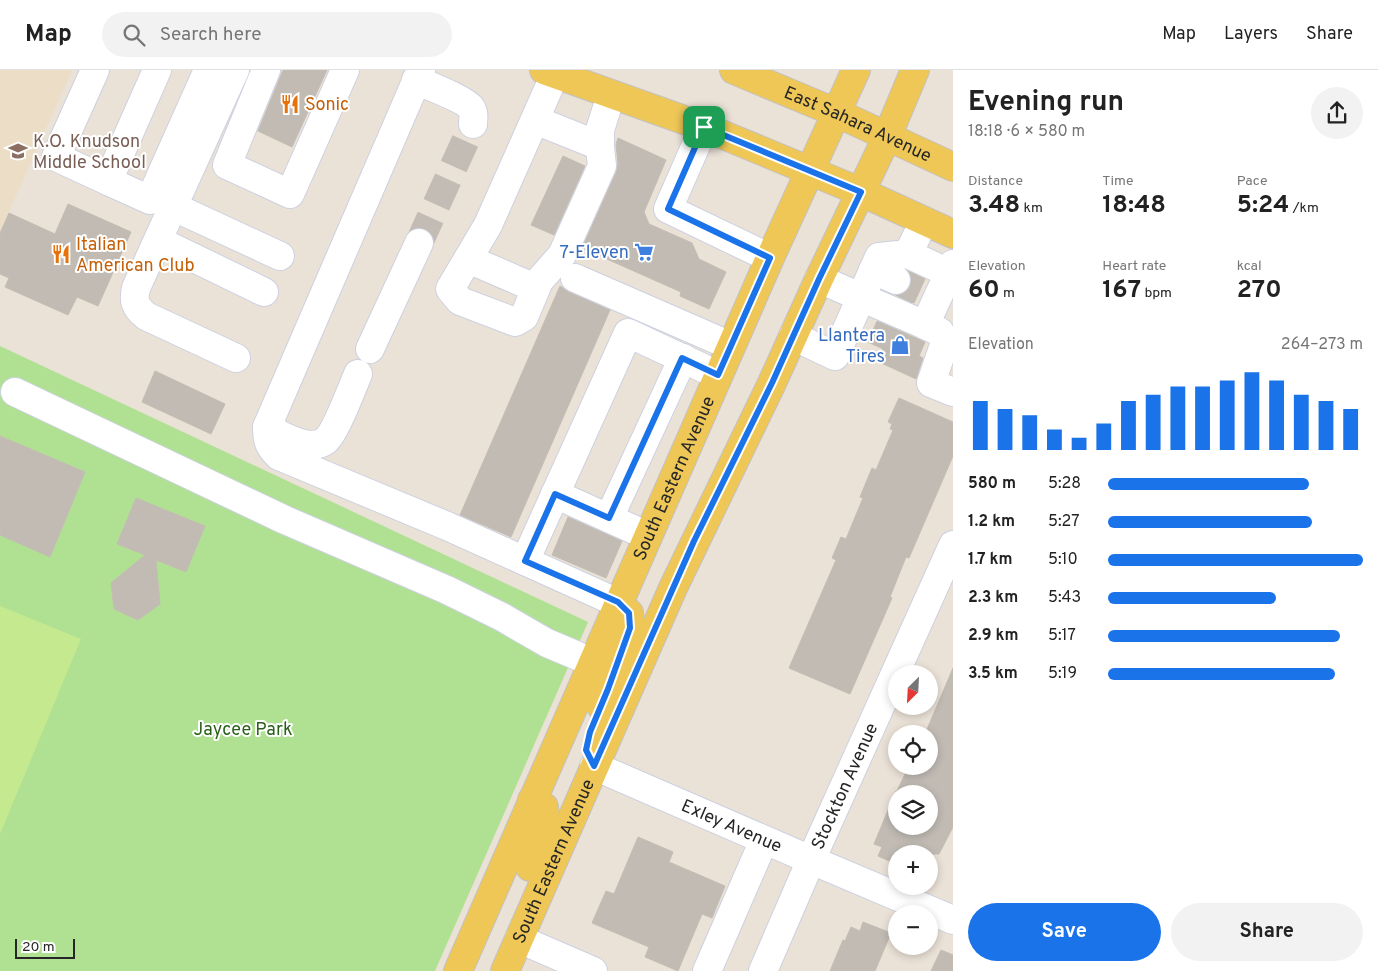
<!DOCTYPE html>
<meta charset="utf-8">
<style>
:root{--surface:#fff;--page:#f2f2f2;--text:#222;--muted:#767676;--line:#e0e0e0;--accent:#1a73e8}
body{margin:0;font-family:Overpass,sans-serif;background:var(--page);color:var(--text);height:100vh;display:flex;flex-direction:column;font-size:19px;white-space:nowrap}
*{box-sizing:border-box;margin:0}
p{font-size:16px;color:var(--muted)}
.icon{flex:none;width:28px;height:28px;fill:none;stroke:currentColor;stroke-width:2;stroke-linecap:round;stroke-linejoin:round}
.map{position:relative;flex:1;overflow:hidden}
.details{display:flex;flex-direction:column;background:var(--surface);width:425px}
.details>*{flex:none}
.needle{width:32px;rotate:204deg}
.tools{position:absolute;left:888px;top:595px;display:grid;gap:10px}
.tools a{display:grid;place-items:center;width:50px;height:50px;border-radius:50%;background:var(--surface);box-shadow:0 2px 8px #0003;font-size:25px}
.scale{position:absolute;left:15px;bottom:12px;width:60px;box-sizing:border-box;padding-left:5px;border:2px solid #262626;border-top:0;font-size:14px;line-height:18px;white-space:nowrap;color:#262626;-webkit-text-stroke:4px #fff;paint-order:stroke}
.pin{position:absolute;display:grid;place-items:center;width:42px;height:42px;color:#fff;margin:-21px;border-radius:10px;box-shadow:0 2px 8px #0006}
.round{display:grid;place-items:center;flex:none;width:52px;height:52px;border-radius:26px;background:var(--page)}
.summary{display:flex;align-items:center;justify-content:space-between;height:85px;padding:0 15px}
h1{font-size:28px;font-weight:700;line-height:38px}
.figures{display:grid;grid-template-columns:repeat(3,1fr);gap:8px;height:85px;padding:5px 15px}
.figures div{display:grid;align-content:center}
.figures b{font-size:25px;font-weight:700}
.figures small{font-size:14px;font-weight:400}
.figures p{font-size:14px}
.chart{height:140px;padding:10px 15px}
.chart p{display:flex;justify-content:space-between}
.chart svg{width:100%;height:90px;margin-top:5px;stroke:var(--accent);stroke-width:6}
.button{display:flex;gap:10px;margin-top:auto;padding:10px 15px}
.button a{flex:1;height:58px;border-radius:30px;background:var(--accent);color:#fff;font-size:20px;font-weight:700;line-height:58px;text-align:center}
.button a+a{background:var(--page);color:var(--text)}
ul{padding:0 15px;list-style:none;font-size:16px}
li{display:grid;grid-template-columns:80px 60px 1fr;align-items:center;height:38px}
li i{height:12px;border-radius:6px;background:var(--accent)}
header{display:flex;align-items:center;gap:30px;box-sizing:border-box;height:70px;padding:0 25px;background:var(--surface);border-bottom:1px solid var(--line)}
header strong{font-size:24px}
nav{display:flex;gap:28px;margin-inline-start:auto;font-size:18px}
.search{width:350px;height:45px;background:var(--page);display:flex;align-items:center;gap:12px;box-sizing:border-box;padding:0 18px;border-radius:28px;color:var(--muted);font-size:19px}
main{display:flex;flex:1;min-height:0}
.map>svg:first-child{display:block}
.education{fill:#ecdec6}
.green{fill:#b0e193}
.pitch{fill:#c5e98e}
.building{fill:#c1bbb4;stroke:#c4bdb2;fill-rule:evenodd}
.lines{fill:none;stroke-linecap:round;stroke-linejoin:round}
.minor-tunnel{stroke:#c3bcb4;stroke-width:28;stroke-dasharray:28 14;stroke-linecap:butt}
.minor-casing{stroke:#cdd1e0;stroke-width:30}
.major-casing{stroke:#c2c2c2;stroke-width:30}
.minor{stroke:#fff;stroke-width:28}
.major{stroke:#efc757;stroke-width:28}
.route-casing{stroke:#fff;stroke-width:10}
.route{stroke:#1a73e8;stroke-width:6}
.labels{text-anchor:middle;stroke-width:4;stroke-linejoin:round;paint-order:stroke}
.food-label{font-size:18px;fill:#c56008;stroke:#fff;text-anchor:start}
.street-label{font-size:18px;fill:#262626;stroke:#fff}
.education-label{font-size:18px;fill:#785e54;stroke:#fff;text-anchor:start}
.shop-label{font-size:18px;fill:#366cbe;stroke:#fff;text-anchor:end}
.park-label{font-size:18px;fill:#2a6119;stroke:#fff}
</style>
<header>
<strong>Map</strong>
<div class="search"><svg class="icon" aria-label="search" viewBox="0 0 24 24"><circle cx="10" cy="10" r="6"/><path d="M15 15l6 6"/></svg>Search here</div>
<nav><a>Map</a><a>Layers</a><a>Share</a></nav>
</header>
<main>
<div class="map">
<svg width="953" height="901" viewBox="0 0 953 901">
<rect width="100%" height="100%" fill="#eae1d7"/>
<path class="education" d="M0,0H72L0,162Z"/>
<path class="green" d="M0,276L588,552L435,901H0Z"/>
<path class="pitch" d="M0,536L81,569L0,764Z"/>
<path class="building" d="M283,0H327L292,77L258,61Z
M618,68L666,90L644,142L649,154L692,173L699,189L726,202L709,239L680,226L681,222L582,178L616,102L618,94L616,74Z
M563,86L585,96L554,165L531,155Z
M68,134L131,162L98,236L77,227L68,245L5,217L9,208L0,204V163L9,143L55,164Z
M909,202L925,209L914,233L896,225L905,223L910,217L912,209Z
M560,216L569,222L610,240L511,467L460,445Z
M877,251L925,272L919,286L923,288L916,309L877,291L883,279L868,272Z
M155,301L225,334L211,364L142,332Z
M899,328L953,352V386L909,488L906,487L890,527L892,528L850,624L789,598L836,490L832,488L841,467L846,469L863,428L860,427L872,398L876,400L893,360L890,359L892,354L888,352Z
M0,366L85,402L50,487L0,465Z
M136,428L205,456L186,502L156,490L160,534L138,550L114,539L111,513L145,485L117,474Z
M568,447L622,471L606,508L552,485Z
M953,598V757L939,784H896V794L878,786L882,777L874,774L896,721V723L909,696H929V664H925ZM896,724H929V756H896Z
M638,767L673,782L669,792L725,816L712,848L702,844L678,901L645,887L649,877L592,853L606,821L614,824Z
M863,852L891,863L875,901H830L843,870L845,871L851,857L860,861Z
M941,880L953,885V901H931Z"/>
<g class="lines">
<path class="minor-tunnel" d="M419,173L473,54
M896,210L918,221"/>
<g class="minor-casing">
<g id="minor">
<path d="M95,0L56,87L108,111L157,0"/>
<path d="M235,0L136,218C133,231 135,237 146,246L236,288"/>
<path d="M266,0L227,95L290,124L345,0"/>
<path d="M421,0L267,357C267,371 269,377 279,386L447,456L618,533"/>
<path d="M555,4L488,155L450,219L460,231L515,252L524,247L539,211L562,185L602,96L600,77V60L611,25"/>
<path d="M416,10C427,15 466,30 471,38C475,43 473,49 473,54"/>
<path d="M535,50L600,76"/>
<path d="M704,57L668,139L770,188"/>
<path d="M108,111L150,130L208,0"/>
<path d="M174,137L280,186"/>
<path d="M159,171L264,222"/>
<path d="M908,184L949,203"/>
<path d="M468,189L526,214"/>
<path d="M873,200L896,210"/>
<path d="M575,208L731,276"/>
<path d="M819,209L925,255L953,194"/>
<path d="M925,255L940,262L945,272L931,313L953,322"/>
<path d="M793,266L835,286L879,187L908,184L924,151"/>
<path d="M370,279L419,173"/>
<path d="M15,322L285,450L447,520L502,547L547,573L592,592"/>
<path d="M267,357C281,366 310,382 325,371C335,364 352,318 358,304"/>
<path d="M555,424L648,466"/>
<path d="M609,448L683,288"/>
<path d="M525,491L628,263L718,305"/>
<path id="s1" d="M594,696L811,790L953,850"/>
<path d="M519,869L593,901"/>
<path d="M707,901L764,770"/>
<path id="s2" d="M763,901L811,790L953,475"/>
</g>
</g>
<g class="major-casing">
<g id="major">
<path d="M544,0L704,57L861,122L953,164"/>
<path id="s3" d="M734,0L837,43L953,97"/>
<path d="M601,636L631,558L629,543L618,533"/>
<path d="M530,797C539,775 548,760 544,737L532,730"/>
<path id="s4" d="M458,901L770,188L856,0"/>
<path id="s5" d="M505,901L673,518L772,313L819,209L887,67L915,0"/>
</g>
</g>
<use href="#minor" class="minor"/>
<use href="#major" class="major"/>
</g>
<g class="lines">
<g class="route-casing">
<path id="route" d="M704,57L861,122L819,209L772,313L694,471L594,696L586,680L590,662L608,619L630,558L629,543L618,532L525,491L555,424L609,448L682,288L718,305L770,188L668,139Z"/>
</g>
<use href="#route" class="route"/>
</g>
<defs>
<g id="restaurant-bare" transform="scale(1.5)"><path d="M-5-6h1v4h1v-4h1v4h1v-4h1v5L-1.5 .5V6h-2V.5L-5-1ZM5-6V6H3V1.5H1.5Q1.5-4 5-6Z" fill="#e8710a" stroke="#fff" stroke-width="2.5" paint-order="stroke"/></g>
<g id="school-bare" transform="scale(1.5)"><path d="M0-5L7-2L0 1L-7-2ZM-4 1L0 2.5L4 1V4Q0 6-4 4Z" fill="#8d6e63" stroke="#fff" stroke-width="2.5" paint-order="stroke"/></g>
<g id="supermarket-bare" transform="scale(1.5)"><path d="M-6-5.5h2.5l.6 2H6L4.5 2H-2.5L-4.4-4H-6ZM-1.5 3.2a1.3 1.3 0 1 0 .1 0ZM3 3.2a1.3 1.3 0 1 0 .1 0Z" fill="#3f7fe0" stroke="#fff" stroke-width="2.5" paint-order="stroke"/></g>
<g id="shop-bare" transform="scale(1.5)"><path d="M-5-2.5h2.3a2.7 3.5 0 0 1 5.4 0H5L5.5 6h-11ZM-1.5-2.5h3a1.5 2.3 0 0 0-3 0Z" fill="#3f7fe0" stroke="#fff" stroke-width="2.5" paint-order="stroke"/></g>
</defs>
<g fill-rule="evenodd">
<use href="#restaurant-bare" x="290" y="34"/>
<use href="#school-bare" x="18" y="81"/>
<use href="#supermarket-bare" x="644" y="182"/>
<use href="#restaurant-bare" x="61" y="184"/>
<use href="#shop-bare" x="900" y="275"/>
</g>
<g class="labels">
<g class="food-label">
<text x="305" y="40">Sonic</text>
<text x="76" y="180">Italian<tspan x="76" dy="21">American Club</tspan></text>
</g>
<g class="street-label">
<text dy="6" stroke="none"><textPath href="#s3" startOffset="135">East Sahara Avenue</textPath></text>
<text dy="6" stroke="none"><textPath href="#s4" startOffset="538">South Eastern Avenue</textPath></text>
<text dy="6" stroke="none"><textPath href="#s2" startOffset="202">Stockton Avenue</textPath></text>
<text dy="6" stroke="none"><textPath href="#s1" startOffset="150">Exley Avenue</textPath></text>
<text dy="6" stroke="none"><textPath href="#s5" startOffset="120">South Eastern Avenue</textPath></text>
</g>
<g class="education-label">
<text x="33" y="77">K.O. Knudson<tspan x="33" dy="21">Middle School</tspan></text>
</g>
<g class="shop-label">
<text x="629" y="188">7-Eleven</text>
<text x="885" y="271">Llantera<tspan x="885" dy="21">Tires</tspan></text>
</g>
<g class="park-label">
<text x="243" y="665">Jaycee Park</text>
</g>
</g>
</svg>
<div class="tools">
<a><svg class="needle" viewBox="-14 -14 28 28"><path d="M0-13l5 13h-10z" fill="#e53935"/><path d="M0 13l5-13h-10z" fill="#767676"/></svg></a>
<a><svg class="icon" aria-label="locate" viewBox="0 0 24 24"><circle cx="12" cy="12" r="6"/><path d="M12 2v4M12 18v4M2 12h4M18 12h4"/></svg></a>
<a><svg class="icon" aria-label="layers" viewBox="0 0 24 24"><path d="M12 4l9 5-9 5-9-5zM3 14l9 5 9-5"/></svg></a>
<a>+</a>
<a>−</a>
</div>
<div class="scale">20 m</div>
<div class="pin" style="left:704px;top:57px;background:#1e9e55"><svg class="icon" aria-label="arrive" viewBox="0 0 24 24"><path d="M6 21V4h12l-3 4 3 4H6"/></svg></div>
</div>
<section class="details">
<div class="summary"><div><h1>Evening run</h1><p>18:18 · 6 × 580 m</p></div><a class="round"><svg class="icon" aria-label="share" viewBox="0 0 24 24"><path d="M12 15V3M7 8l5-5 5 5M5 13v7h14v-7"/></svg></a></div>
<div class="figures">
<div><p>Distance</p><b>3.48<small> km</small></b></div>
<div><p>Time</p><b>18:48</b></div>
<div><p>Pace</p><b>5:24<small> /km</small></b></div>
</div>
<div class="figures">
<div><p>Elevation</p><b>60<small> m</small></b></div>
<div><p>Heart rate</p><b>167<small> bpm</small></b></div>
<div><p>kcal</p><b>270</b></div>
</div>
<div class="chart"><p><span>Elevation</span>264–273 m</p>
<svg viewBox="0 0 160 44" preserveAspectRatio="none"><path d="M5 44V20M15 44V24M25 44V27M35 44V34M45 44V38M55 44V31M65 44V20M75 44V17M85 44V13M95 44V13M105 44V10M115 44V6M125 44V10M135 44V17M145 44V20M155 44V24"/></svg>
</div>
<ul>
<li><b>580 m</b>5:28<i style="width:79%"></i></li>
<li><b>1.2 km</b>5:27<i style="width:80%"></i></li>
<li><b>1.7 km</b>5:10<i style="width:100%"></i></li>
<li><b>2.3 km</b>5:43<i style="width:66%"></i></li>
<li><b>2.9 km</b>5:17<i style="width:91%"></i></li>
<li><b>3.5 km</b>5:19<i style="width:89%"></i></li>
</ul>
<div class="button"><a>Save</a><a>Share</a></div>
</section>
</main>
